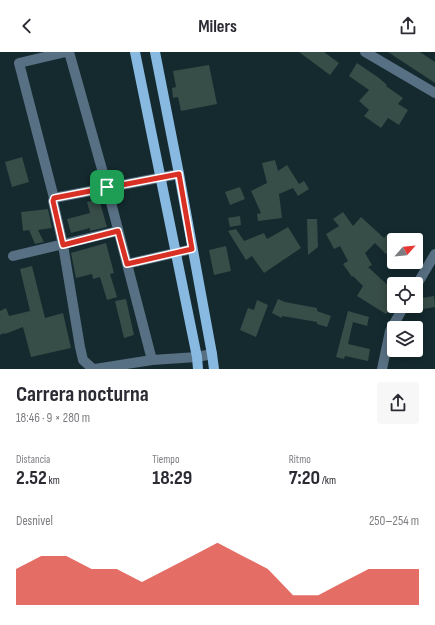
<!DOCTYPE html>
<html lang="es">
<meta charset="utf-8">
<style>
:root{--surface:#fff;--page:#f7f7f7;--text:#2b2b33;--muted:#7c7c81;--accent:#d93025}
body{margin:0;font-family:"Sofia Sans Condensed",sans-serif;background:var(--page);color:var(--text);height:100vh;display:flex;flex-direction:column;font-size:15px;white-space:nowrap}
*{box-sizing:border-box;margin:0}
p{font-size:13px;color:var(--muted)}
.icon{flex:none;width:22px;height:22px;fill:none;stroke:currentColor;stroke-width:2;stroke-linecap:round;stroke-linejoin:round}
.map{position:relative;height:317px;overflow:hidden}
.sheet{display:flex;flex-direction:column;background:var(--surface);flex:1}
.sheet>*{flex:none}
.needle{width:26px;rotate:63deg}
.tools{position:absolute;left:387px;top:181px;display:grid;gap:8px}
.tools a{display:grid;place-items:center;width:36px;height:36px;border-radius:4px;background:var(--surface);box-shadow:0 2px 10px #0003;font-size:20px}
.pin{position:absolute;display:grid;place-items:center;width:34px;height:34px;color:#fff;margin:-17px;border-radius:8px;box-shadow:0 2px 6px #0006}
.round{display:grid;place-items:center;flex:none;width:42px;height:42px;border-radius:4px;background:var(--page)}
.overview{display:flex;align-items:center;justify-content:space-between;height:68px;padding:0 16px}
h1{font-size:22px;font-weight:700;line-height:30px}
.figures{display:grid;grid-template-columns:repeat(3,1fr);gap:6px;height:68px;padding:4px 16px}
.figures div{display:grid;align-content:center}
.figures b{font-size:20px;font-weight:700}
.figures small{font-size:11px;font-weight:400}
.figures p{font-size:11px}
.chart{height:112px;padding:8px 16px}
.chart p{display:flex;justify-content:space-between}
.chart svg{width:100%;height:72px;margin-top:4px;fill:var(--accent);opacity:.7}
header{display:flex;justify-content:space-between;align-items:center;height:52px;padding:0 16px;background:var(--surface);font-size:18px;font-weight:700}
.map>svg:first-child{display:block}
.building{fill:#374d47}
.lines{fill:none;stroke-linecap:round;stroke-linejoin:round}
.minor{stroke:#587083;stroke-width:10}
.major{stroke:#88b9e1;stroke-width:10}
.route-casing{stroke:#fff;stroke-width:8}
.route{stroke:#d93025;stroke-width:5}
</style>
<header><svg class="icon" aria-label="back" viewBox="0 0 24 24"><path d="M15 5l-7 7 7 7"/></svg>Milers<svg class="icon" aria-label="share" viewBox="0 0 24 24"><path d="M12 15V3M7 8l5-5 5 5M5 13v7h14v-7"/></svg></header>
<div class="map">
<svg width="435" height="317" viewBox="0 0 435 317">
<rect width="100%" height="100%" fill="#142a2e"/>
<path class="building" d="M299,0H324L339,11L330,23Z
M388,0H420L435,10V31Z
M357,11L379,26L387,33L386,34L403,46L398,52L408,58L399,73L388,66L381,76L364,64L369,58L359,49L369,38L349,24Z
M209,13L217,52L181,59L178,45L173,46L172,36L176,35L173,19Z
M22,105L29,130L12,135L5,110Z
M275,108L278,119L287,113L299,132L304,129L309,137L298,144L293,136L279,142L282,166L258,169L257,162L261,161L251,139L267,131L262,111Z
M240,135L245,147L230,153L225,140Z
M99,147L107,175L90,179V176L71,181L67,167L90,161L87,150Z
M48,157L52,176L38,178L44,190L35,192L29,178L23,179L21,160Z
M343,160L353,174L361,165L384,186L388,182L394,188V203L388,200L386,202L375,191L365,201L372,213L368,215L394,239V247L388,254L391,257L386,262L357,244L363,234L353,224L352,225L343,212L348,209L340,194L334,197L326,182L339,174L333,167Z
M240,164L241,173L230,175L228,166Z
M307,167H317L318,195L308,203Z
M288,175L301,196L264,221L252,204L246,208L228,179L236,177L244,189L264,181L267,187Z
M106,191L114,221L110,222L117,245L107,248L100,225L93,227L92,222L76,226L71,201Z
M226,194L231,219L214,223L209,198Z
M32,214L45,266L63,261L71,296L31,305L23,275L5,282L4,281L0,283V259L6,256L9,264L30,259L20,217Z
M434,244L435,255L417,258L416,247Z
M126,247L134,283L124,286L115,249Z
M278,247L285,250L317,256V259L331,264L327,275L317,272V270L282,264V266L272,261Z
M257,248L268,253L256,285L240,278L248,256L254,258Z
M348,259L369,265L367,274L353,270L348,292L370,297L368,309L345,304L344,307L336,305Z"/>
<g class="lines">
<path class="minor" d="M66,0L19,11L54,146L53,149L63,193L80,295L83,308L93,317
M69,0L107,135L152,308
M365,0L435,41
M54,146L179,122
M13,204L118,179
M127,212L192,197
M416,234L435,202
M95,317L152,308L197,305L212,302
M382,317L390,279L404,254"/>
<path class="major" d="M135,0L197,305L198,317
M155,0L179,122L212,302L214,317"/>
</g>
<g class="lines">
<g class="route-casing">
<path id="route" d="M179,122L192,197L127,212L118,179L63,193L53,149L54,146Z"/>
</g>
<use href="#route" class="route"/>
</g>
</svg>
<div class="tools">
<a><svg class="needle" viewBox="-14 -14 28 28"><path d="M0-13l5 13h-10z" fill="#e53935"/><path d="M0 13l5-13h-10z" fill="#7c7c81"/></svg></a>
<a><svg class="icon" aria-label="locate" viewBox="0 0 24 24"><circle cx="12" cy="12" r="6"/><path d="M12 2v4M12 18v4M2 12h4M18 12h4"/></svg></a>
<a><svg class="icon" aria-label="layers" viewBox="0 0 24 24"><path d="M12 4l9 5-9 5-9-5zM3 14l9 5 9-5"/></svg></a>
</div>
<div class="pin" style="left:107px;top:135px;background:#1e9e55"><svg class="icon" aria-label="arrive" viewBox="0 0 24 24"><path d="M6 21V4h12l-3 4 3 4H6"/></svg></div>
</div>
<section class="sheet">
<div class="overview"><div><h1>Carrera nocturna</h1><p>18:46 · 9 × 280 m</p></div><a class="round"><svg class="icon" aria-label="share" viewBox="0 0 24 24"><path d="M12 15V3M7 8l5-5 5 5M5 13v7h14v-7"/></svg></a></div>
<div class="figures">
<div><p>Distancia</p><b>2.52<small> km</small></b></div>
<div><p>Tiempo</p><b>18:29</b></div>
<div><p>Ritmo</p><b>7:20<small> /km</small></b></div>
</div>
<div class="chart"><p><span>Desnivel</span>250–254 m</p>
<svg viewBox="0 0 160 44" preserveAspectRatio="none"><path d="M0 44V22L10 14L20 14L30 22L40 22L50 30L60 22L70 14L80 6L90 14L100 22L110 38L120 38L130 30L140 22L150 22L160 22V44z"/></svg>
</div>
</section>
